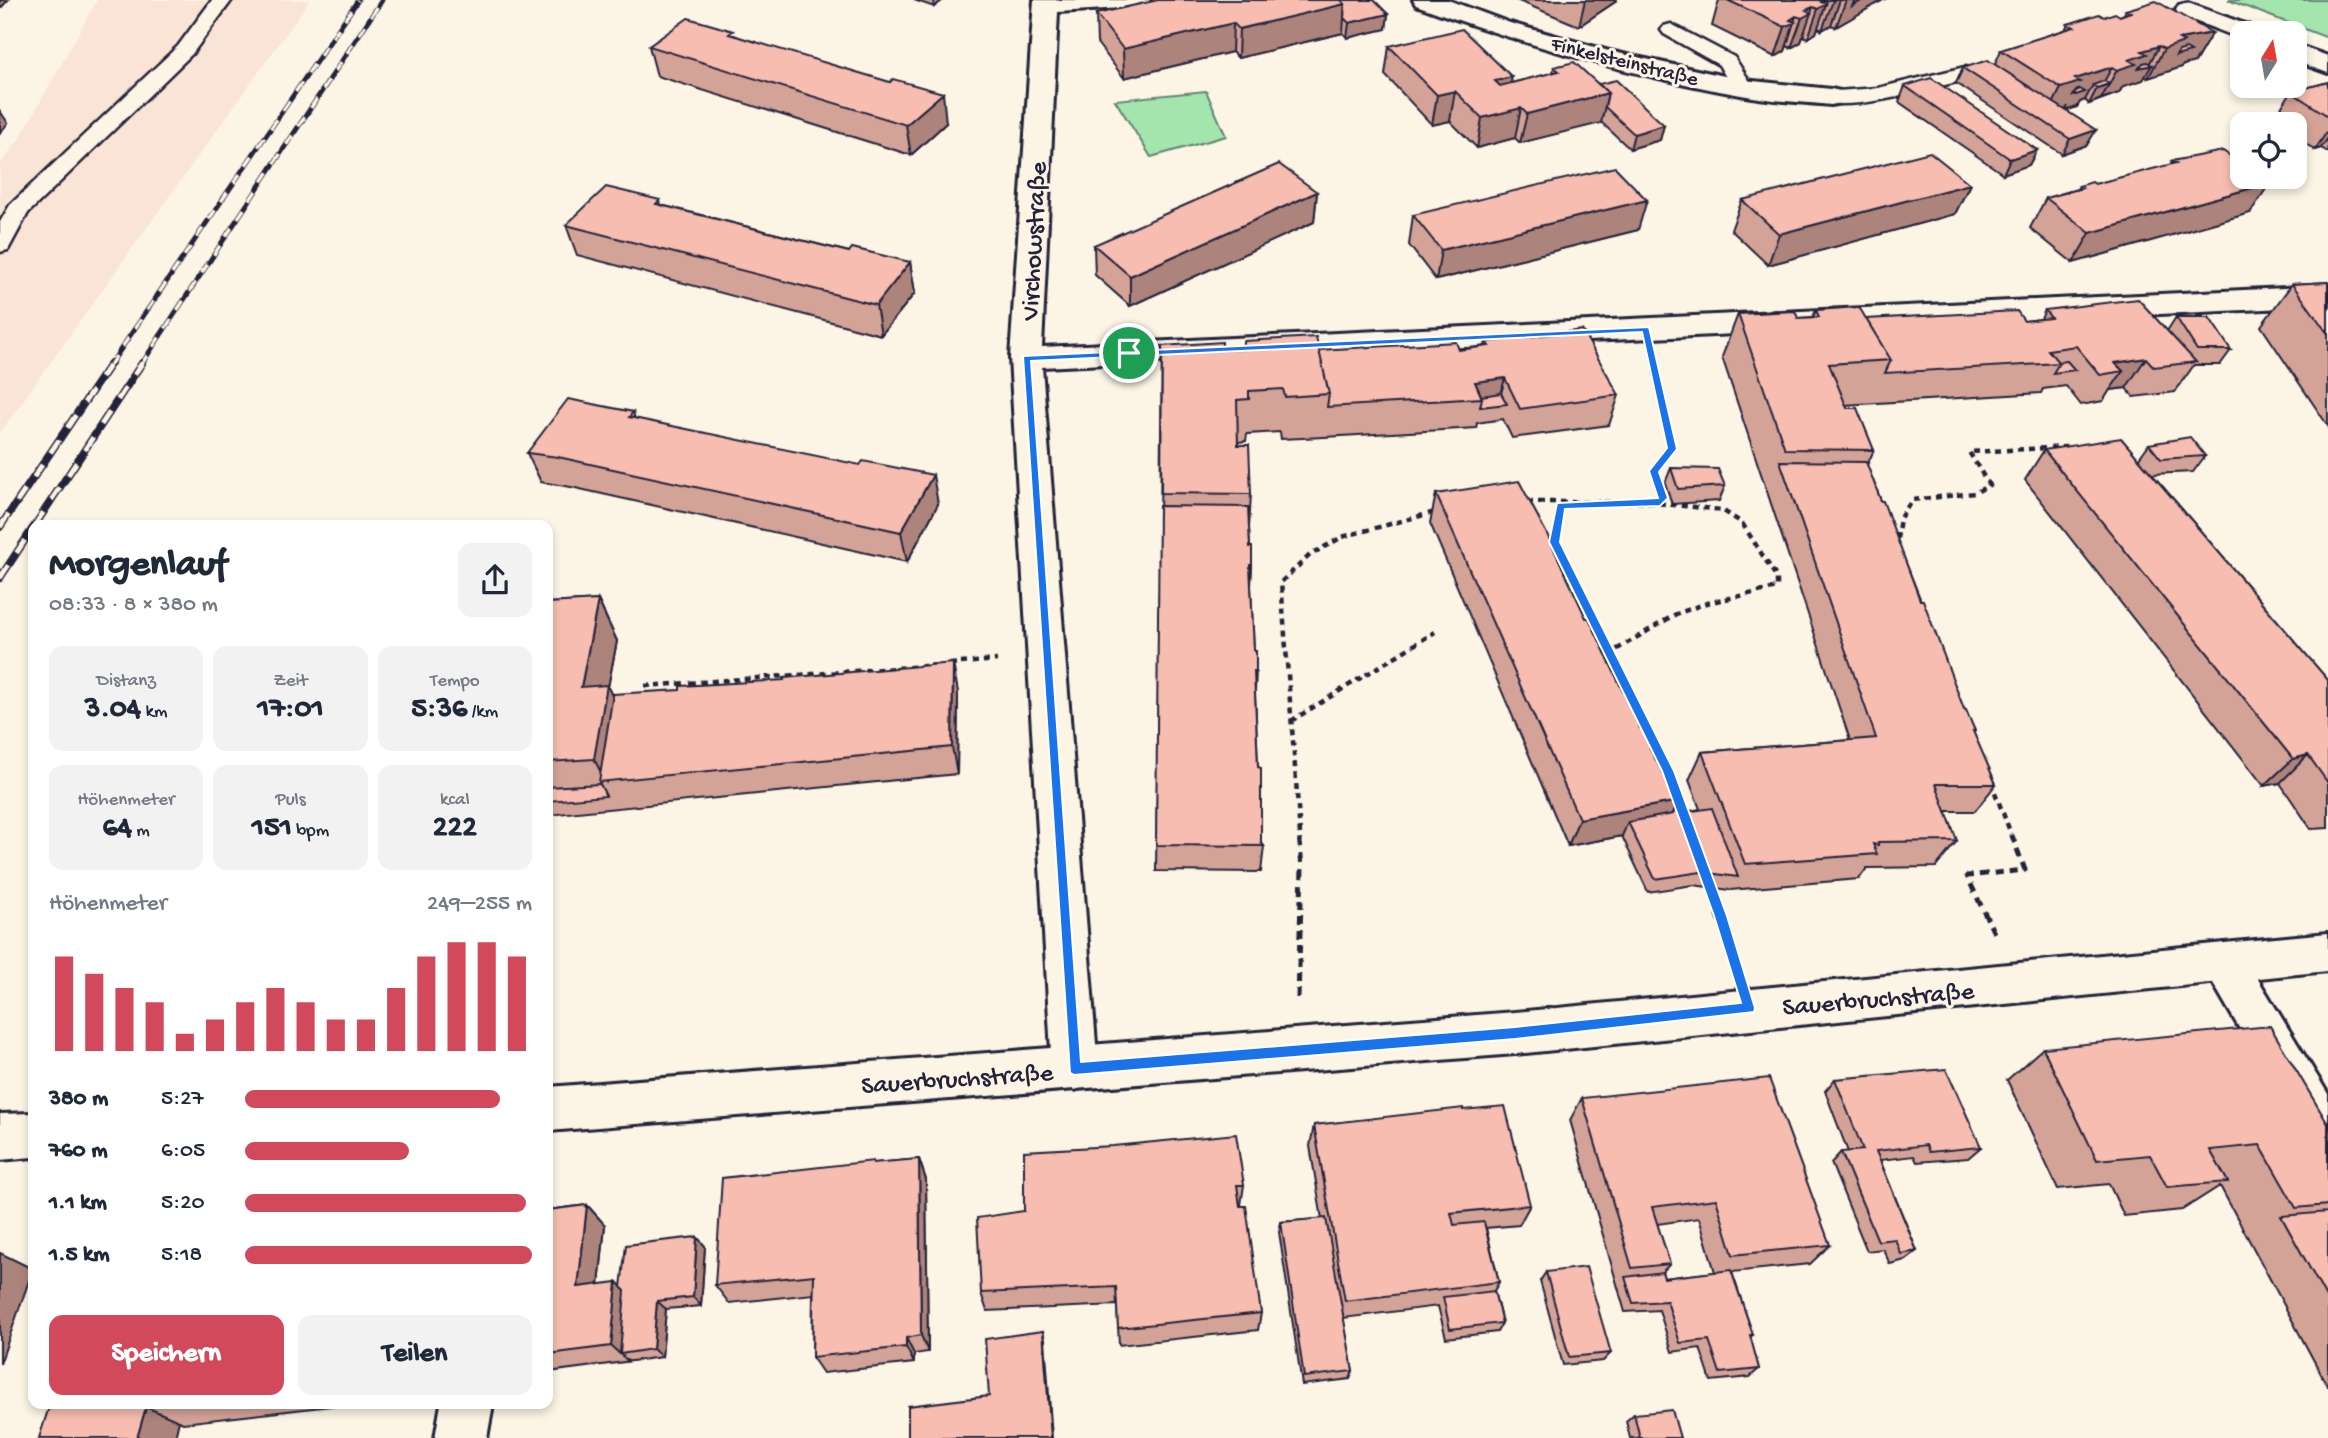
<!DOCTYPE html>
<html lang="de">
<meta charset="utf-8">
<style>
:root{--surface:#fff;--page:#f2f2f3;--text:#1f2937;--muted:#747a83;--accent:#d1495b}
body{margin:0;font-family:"Gochi Hand",sans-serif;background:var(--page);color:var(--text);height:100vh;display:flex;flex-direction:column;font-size:26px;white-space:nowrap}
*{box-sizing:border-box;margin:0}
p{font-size:23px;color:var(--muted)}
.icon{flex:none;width:38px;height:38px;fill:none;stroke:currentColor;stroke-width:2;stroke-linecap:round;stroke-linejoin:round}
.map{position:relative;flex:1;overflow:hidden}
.details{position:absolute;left:28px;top:520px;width:525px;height:889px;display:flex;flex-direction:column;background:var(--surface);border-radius:14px;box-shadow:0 4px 10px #0003}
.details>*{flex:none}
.needle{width:46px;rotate:11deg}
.tools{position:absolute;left:2230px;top:21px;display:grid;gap:14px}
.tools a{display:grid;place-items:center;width:77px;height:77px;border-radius:14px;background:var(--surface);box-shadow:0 4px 10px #0003;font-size:35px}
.pin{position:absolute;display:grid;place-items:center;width:60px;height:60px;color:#fff;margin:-30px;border:4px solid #fff;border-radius:50%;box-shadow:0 2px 7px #0007}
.round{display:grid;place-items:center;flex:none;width:74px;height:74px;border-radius:14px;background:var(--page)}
.summary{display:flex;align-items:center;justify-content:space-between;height:119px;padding:0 21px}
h1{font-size:38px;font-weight:700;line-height:52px}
.metrics{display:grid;grid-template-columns:repeat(3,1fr);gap:10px;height:119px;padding:7px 21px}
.metrics div{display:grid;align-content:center;border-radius:14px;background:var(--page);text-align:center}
.metrics b{font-size:30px;font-weight:700}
.metrics small{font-size:19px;font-weight:400}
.metrics p{font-size:19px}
.chart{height:196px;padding:14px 21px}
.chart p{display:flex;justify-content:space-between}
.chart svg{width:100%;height:126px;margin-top:7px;stroke:var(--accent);stroke-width:6}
.primary-button{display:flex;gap:14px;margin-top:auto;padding:14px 21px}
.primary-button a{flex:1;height:80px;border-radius:14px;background:var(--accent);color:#fff;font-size:28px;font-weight:700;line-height:80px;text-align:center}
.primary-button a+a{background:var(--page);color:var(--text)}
ul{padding:0 21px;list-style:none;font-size:23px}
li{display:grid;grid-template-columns:112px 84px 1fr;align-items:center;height:52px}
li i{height:18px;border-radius:9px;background:var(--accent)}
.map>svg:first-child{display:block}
.built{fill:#fae4d5}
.green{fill:#a4e5ae;stroke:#638474;stroke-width:2}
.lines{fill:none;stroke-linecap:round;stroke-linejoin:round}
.service-casing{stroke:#22223b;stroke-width:5}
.minor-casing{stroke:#22223b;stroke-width:6}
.tertiary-casing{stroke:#22223b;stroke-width:6}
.path-far1{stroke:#22223b;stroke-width:4.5;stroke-dasharray:6 5;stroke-linecap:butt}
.path{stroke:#22223b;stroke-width:5;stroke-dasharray:9 6;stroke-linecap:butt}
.service{fill:#fcf5e5;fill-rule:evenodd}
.minor{fill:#fcf5e5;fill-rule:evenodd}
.tertiary{fill:#fcf5e5;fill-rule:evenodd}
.rail-far1-casing{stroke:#22223b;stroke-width:5}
.rail-casing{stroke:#22223b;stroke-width:8}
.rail-far1{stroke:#fcf5e5;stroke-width:3.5;stroke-dasharray:11;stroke-linecap:butt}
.rail{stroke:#fcf5e5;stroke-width:5;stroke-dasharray:15;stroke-linecap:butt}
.wall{fill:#d4a398;stroke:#22223b;stroke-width:2;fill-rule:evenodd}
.shaded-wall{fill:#ad847c;stroke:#22223b;stroke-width:2}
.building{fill:#f7bdb1;stroke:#22223b;stroke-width:2}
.route{fill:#1a73e8;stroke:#fff;stroke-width:2;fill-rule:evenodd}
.labels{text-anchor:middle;stroke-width:6;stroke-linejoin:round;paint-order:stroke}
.far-street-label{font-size:21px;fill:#22223b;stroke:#fcf5e5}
.street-label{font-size:26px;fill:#22223b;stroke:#fcf5e5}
</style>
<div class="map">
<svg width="2328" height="1438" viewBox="0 0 2328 1438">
<rect width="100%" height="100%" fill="#fcf5e5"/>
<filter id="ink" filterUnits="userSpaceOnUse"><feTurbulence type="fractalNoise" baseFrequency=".0143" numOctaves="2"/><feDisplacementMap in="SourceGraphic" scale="14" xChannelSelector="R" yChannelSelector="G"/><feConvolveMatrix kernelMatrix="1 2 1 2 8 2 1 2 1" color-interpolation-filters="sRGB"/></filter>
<g filter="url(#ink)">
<path class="built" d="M97,0H310L0,433V164L20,138Z"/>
<path class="green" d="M2228,0H2328V38Z
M1206,91L1226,136L1151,157L1115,100Z"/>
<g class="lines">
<g class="service-casing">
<path id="service" d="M212,0H232L192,54L28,213L8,250L0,252V222L10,205L178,46Z
M1671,24L1734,57L1754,88L1751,93H1735L1719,65L1664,34L1661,30L1664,26Z
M1965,67L1973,68L1976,73L1973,78C1933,87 1862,111 1823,102L1820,97L1823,92L1878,88Z"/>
</g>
<g class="minor-casing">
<path id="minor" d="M1034,0H1150L1147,5L1138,7L1058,12L1042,347L2328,286V306L1042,367L1098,1069L1091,1084L1075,1090L1059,1084L1052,1069L1010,358Z
M1413,0H1448L1510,23L1609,51L1743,80L1831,89L1840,91L1844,97L1840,103L1831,105C1801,102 1770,101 1741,95C1630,75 1522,44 1416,5Z
M2188,3L2256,28L2260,33H2242V39L2179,15L2176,10L2179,5Z
M2294,44L2328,56V73L2294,61Z
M2224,943L2239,948L2328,1094V1160L2312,1153L2209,976L2202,962L2209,948Z
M441,1404H493L487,1438H435Z"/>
</g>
<g class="tertiary-casing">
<path id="tertiary" d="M2328,933V971L1515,1054L548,1131V1087L1515,1012Z
M33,1113V1157L0,1160V1114Z"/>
</g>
<path class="path-far1" d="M1655,371L1672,449L1654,471L1663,498L1660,503
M1527,502H1646L1722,510L1742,523L1777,578V588L1707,603L1676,614L1609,654
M1561,506L1554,542L1668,771L1685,818
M1897,539L1900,518L1912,500L1975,493L1989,485L1969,452L2068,447
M950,664L997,660
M645,686L938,665
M1291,721L1435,632
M1991,782L2011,834
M1300,834L1281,582L1310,555L1342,537L1435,512"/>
<path class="path" d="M1709,885L1732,960
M1994,933L1967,876L2025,870L2011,833
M1298,998L1302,868L1299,833"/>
<use href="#service" class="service"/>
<use href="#minor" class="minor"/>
<use href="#tertiary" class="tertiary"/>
<g class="rail-far1-casing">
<path id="rail-far1" d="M110,365L358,0
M141,365L382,0"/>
</g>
<g class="rail-casing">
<path id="rail" d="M35,525L142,363
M0,527L111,363
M0,578L33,528"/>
</g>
<use href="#rail-far1" class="rail-far1"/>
<use href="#rail" class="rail"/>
</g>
<path class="wall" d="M914,0H943L934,7Z
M1516,0H1616L1615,2L1579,26Z
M1719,0H1883L1836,27L1831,25L1822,30L1818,28L1816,33L1808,38L1803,36L1801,42L1791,48L1787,46L1785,51L1775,57L1712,26Z
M2126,10L2212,33L2195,62L2183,65L2182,67L2148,78L2145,76L2143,80L2123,86L2119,93L2089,104L2085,100L2080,102L2077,107L2066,111L2087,145L2062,154L1956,83L1963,68L1995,64L2001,50L2065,30L2068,24L2104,17L2120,16L2124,14Z
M1096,14H1388L1386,29L1347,38L1343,33L1238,58L1232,52L1124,78L1097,43Z
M734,35L946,123L911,155L657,76L649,46Z
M1389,46L1511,83L1553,73L1554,67L1599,84L1664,125L1660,140L1630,149L1601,122L1520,143L1515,138L1477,148L1450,121L1432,125L1385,75Z
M2328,82V152L2321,148L2315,150L2294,136V124H2275L2272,122L2291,92Z
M1905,86L2037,150L2029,165L2003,174L1899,102Z
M2172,161L2250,213L2073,263L2030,228L2046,198L2077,189L2079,186L2095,184L2170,165Z
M1970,184L1955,214L1768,265L1731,230L1742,200Z
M1317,192L1314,222L1130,306L1095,275L1094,245Z
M660,200L661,205L849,252L910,262L915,293L881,335L577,255L566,225Z
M1413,215L1638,230L1436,280L1409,245Z
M2328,282V426L2261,326L2292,284Z
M1816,310L1866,319L2024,321L2041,319L2045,310L2167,331L2176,317L2231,350L2220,365H2194L2175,392L2134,397L2126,388L2110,390L2103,401L2081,405L2066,386L2043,389L2041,393L1845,405L1874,450L1867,465L1964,709L1975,731L1973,733L1996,784L1975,811H1946L1957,841L1936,867L1867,868L1859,879L1730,890L1693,885L1648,892L1622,836L1568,846L1430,523L1436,494L1586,618L1640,728L1654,749L1652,753L1675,810L1680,813L1700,809L1689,780L1702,752L1850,740L1722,357L1738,314L1798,318L1813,317Z
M1243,341L1319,350H1459L1485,346L1486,342L1619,395L1609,425L1512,438L1503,419L1477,423L1476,428L1324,437L1281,439L1280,432L1247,434L1246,441L1238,442L1251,494L1249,528L1250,547L1252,565L1251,587L1254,651L1256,671L1255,692L1261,842L1264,846L1261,872L1156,871L1162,346L1222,350L1243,349Z
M633,412L635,419L938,504L907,562L571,487L541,482L527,453Z
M2149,444L2205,456L2193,472L2152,474L2328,680V828L2311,829L2280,783L2264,786L2025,480L2044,450L2139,458Z
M1671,468L1725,486L1719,501L1672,504L1665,483Z
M598,600L617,641L608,687L613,696L958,692L957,774L548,815V603Z
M2043,1048L2328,1124V1387L2220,1186L2182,1210L2124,1216L2109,1184L2058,1189L2007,1080Z
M1835,1079L1981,1147L1968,1158L1917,1162L1914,1156L1880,1160L1917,1251L1905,1260L1890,1264L1883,1249L1867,1251L1831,1163L1841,1152H1848L1825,1091Z
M1582,1098L1830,1245L1810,1264L1732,1272L1753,1335L1750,1337L1759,1369L1750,1377L1711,1381L1700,1348L1672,1352L1659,1310L1625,1312L1570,1120ZM1699,1218L1715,1272L1664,1278L1662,1272L1670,1264L1657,1224Z
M1463,1110L1530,1205L1519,1225L1486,1228L1499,1282L1494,1291L1502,1323L1497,1332L1446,1338L1438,1306L1343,1318L1353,1371L1350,1379L1302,1385L1279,1232L1281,1222L1322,1219L1310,1146L1314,1125Z
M1024,1151L1244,1185L1241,1205H1239L1261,1313L1258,1330L1119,1345L1117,1305L987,1311L981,1293L1024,1211Z
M919,1159L926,1180L928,1352L914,1354V1363L823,1373L812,1357L813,1294L729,1303L715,1285L874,1163Z
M587,1205L605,1225L599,1285L621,1287L697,1237L705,1246L701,1306L666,1309L662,1357L548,1372V1210Z
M1546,1272L1611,1353L1603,1361L1563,1365L1540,1281Z
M50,1404H348L183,1423L179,1421Z
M1634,1414L1680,1438H1630L1626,1421Z"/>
<path class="shaded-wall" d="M0,0H8L0,9Z
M934,0H943L934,7Z
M1585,0H1616L1615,2L1579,26Z
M1825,0H1827L1826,4L1816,33L1808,38L1818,9L1821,2Z
M1834,0H1840L1831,25L1822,30L1833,1Z
M1846,0H1883L1836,27Z
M1345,4L1343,33L1238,58L1239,29Z
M1813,7L1801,42L1791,48L1802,18L1806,10Z
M1388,14L1386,29L1347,38L1349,23Z
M1796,16L1785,51L1775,57L1785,27L1790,20Z
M1233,23L1232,52L1124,78L1123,49Z
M2212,33L2195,62L2183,65L2182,67L2148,78L2164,49L2179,39Z
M2159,46L2148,66L2152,65L2143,80L2123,86L2119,93L2101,99L2117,70L2142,51Z
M2112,67L2101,87L2109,84L2101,99L2089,104L2097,88L2093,85L2085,100L2080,102L2077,107L2065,111L2068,106L2065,111L2046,118L2061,88L2075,79Z
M1512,77L1506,106L1495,81Z
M1455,91L1450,121L1432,125L1437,95Z
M943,93L946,123L911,155L906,125Z
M1608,93L1601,123L1520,143L1527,114Z
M1521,108L1515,138L1477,148L1482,118Z
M0,111L8,123L0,133Z
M1664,125L1660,140L1630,149L1634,134Z
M2096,130L2087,145L2062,154L2070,139Z
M2328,130V138L2321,148L2315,150Z
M2037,150L2029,165L2003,174L2010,159Z
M2270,183L2250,213L2073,263L2090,233Z
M1970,184L1955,214L1768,265L1779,234Z
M1317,192L1314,222L1130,306V276Z
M1647,200L1638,230L1436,280L1441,250Z
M910,262L915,293L881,335L876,305Z
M2146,358L2126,388L2110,390L2123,371L2115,363Z
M1505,378L1498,405L1482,398L1475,382Z
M933,475L938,504L907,562L901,532Z
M1250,565H1252L1250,594Z
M598,600L617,641L608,687L626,725L606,782L594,759L581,687Z
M953,663L958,692L957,774L952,747Z
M2308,755L2280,783L2264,786L2293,759Z
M1679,801L1666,828L1628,822L1622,836L1568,846L1579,819Z
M919,1159L926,1180L928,1352L921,1335Z
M587,1205L605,1225L597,1305L578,1287Z
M697,1237L705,1246L701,1306L693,1297Z
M0,1253L33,1269L0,1364Z
M617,1282L634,1300L620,1354L629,1362L611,1346Z
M657,1301L666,1309L662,1357L653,1349Z
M1043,1331L1045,1339L1052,1438H1051Z
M906,1338L914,1354V1363L906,1347Z
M146,1407L179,1421L175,1438H137Z"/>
<path class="building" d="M1158,0H1341L1345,4L1239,29L1233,23L1123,49L1096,14Z
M1341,0H1374L1388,14L1349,23L1344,18L1345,4Z
M1727,0H1825L1821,2L1826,4L1818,9L1813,7L1806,10L1811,13L1802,18L1796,16L1790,20L1795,22L1785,27Z
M1855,0H1863L1852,6Z
M2156,1L2212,33L2179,39L2184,42L2164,49L2159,46L2142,51L2147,54L2129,60L2136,64L2117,70L2112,67L2075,79L2080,82L2061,88L2001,50L2074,27L2068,24L2099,14L2104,17L2115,13L2120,16L2131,12L2126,10Z
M688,18L733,31L729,34L890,82L893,79L943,93L906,125L649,46Z
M1462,29L1512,77L1495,81L1500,86L1559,71L1554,67L1574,62L1608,93L1527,114L1521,108L1482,118L1455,91L1437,95L1389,46Z
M2186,49L2191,52L2176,56L2179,51Z
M1988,60L2096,130L2070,139L1963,68Z
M2147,62L2152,65L2139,68L2143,63Z
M1931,78L2037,150L2010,159L1905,86Z
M1616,80L1664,125L1634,134L1605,107L1608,93L1599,84Z
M2104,81L2109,84L2097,88L2093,85Z
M2328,82V116L2291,92Z
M2080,89L2085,92L2073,96L2076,91Z
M2223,151L2242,164V177H2261L2270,183L2090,233L2046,198L2082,188L2079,186L2092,182L2095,184L2176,163L2172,161Z
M1930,152L1970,184L1779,234L1742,200Z
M1279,164L1317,192L1130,276L1094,245Z
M1615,167L1647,200L1441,250L1413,215Z
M606,187L660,200L656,204L849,252L852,248L910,262L876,305L566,225Z
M2328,282V334L2292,284Z
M2138,299L2196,362L2154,367L2146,358L2115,363L2123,371L2100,375L2076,346L2048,350L2059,363L1885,373L1891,360L1866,319L2017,311L2024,321L2051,318L2045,310Z
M1859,307L1891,360L1829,364L1847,408H1857L1874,450L1785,449L1738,314L1795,311L1798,318L1819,317L1816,310Z
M2176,317H2209L2231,350H2197Z
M1582,330L1619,395L1520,409L1505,378L1475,382L1482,398L1327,407L1329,394L1319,350L1456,342L1459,350L1489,346L1486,342Z
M1316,337L1329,394L1285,397L1283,389L1249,391V399L1237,400L1238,445H1249L1251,494L1161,493L1162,346L1222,342V350L1243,349V341Z
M2067,361L2075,370L2053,373L2059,363L2058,362Z
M1501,393L1507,404L1480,407L1482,398L1481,396Z
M568,399L633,412L629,417L860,465L863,461L933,475L901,532L558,457L527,453Z
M2190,437L2205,456L2161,459L2149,444Z
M2121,438L2328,680V783L2308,755L2293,759L2044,450Z
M1780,461L1866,462L1881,501H1883L1920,600H1923L1964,709L1966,710L1975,731H1973L1996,784H1936L1957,841L1878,842V845L1873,844L1877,854L1745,864L1702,752L1876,738Z
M1671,468L1718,469L1725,486L1678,489Z
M1519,481L1548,536L1586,618H1589L1640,728H1643L1654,749H1650L1679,801L1579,819L1436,494Z
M1159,506L1248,507L1250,547H1252V565H1250L1254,651H1256V671H1254L1258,767L1261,768V842L1264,846L1156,845Z
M598,600L581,687L607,685L594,759L548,762V603Z
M953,663L952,747L599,782L613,694L680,690V686L784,680V678Z
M600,784L606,796L548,801V787Z
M1712,808L1738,877L1701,872L1655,879L1628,822L1673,814L1675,810H1679L1680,813Z
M2270,1026L2328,1124V1205L2296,1208L2260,1145L2210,1150L2228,1182L2167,1187L2150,1155L2097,1160L2043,1048Z
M1946,1069L1981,1147L1929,1152L1926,1145L1876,1151L1917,1251L1901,1254L1895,1239L1878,1241L1841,1152L1863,1150L1835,1079Z
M1769,1078L1830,1245L1733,1255L1716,1199L1652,1207L1670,1264L1632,1268L1582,1098Z
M1505,1106L1530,1205L1451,1213L1454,1225L1484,1222L1499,1282L1345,1301L1314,1125L1463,1108V1110Z
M1236,1134L1244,1185H1237L1240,1206H1246L1261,1313L1118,1328L1116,1287L981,1293L977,1218L1024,1211V1151L1113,1146Z
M919,1159L921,1335L906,1338V1347L812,1357L814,1275L715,1285L722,1178L873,1161V1163Z
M587,1205L578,1287L617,1282L611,1346L548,1354V1210Z
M2328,1212V1301L2281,1216Z
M1326,1218L1353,1371L1304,1377L1281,1222Z
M697,1237L693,1297L657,1301L653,1349L620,1354L625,1291L621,1287L626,1245Z
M1586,1267L1611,1353L1569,1357L1546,1272Z
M1731,1270L1753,1335H1750L1759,1369L1720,1373L1709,1340L1680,1343L1667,1301L1633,1303L1625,1277L1662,1272L1664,1278Z
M1494,1291L1502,1323L1450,1329L1443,1297Z
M1043,1331L1051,1438H908V1406L989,1396L985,1339Z
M50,1404H139L146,1407L137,1438H39Z
M1672,1410L1680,1438H1640L1634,1414Z"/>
</g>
<path class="route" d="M1649,327L1677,449L1659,472L1668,498L1660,506L1565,509L1560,542L1674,771L1727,916L1755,1008L1754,1012L1515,1039L1074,1075L1070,1073L1023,356ZM1642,332L1667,448L1649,471L1658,498L1557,503L1549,542L1662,771L1714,916L1741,1003L1515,1027L1081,1062L1031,361Z"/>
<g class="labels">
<g class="far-street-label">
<text transform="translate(1625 60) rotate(14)" y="7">Finkelsteinstraße</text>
</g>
<g class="street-label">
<text transform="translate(1032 241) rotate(-87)" y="9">Virchowstraße</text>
<text transform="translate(1878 997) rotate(-5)" y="9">Sauerbruchstraße</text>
<text transform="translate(957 1077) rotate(-4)" y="9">Sauerbruchstraße</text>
</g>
</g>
</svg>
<div class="tools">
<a><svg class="needle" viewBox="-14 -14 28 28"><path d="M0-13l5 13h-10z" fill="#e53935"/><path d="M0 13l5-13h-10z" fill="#747a83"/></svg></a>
<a><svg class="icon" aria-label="locate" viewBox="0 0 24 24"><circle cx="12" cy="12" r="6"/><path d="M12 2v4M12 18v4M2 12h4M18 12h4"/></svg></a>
</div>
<div class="pin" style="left:1129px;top:353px;background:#1e9e55"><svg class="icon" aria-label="arrive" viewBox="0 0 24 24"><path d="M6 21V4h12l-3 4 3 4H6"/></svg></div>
<section class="details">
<div class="summary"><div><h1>Morgenlauf</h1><p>08:33 · 8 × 380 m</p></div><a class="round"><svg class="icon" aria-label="share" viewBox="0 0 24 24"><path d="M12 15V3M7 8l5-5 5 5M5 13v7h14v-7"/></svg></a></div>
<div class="metrics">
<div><p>Distanz</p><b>3.04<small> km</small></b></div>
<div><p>Zeit</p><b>17:01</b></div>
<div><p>Tempo</p><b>5:36<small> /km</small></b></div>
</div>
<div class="metrics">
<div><p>Höhenmeter</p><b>64<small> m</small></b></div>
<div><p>Puls</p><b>151<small> bpm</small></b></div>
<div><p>kcal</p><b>222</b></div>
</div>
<div class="chart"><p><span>Höhenmeter</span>249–255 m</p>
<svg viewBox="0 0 160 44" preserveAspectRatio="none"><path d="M5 44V11M15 44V17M25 44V22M35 44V27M45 44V38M55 44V33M65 44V27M75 44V22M85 44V27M95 44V33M105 44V33M115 44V22M125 44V11M135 44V6M145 44V6M155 44V11"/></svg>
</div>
<ul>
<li><b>380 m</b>5:27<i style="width:89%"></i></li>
<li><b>760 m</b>6:05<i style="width:57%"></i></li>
<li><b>1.1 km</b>5:20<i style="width:98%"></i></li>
<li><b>1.5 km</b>5:18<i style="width:100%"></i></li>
</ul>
<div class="primary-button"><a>Speichern</a><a>Teilen</a></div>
</section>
</div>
